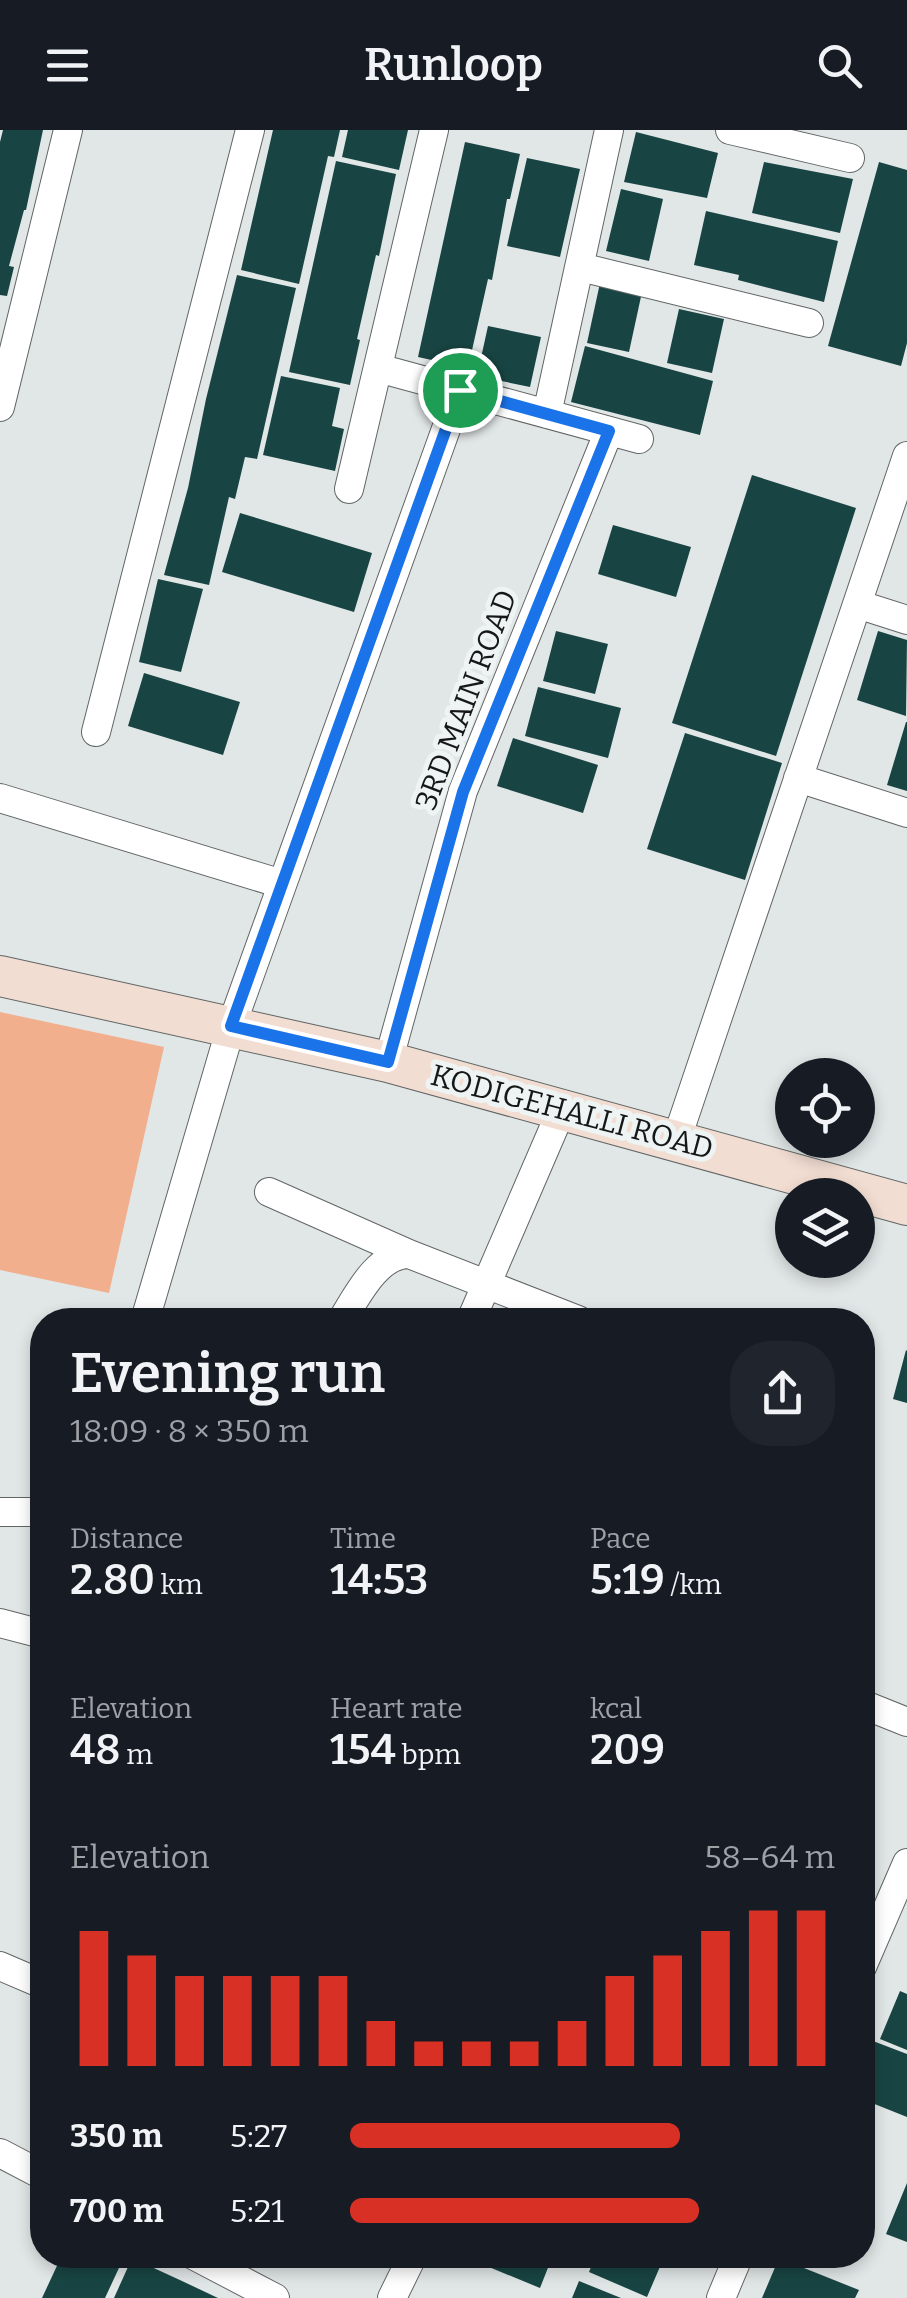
<!DOCTYPE html>
<meta charset="utf-8">
<style>
:root{--surface:#171b24;--page:#20242c;--text:#f1f3f6;--muted:#9ea1a6;--accent:#d93025}
body{margin:0;font-family:Bitter,serif;background:var(--page);color:var(--text);height:100vh;display:flex;flex-direction:column;font-size:38px;white-space:nowrap}
*{box-sizing:border-box;margin:0}
p{font-size:32px;color:var(--muted)}
.icon{flex:none;width:55px;height:55px;fill:none;stroke:currentColor;stroke-width:2;stroke-linecap:round;stroke-linejoin:round}
.map{position:relative;flex:1;overflow:hidden}
.details{position:absolute;left:30px;top:1178px;width:845px;height:960px;display:flex;flex-direction:column;background:var(--surface);border-radius:40px;box-shadow:0 5px 15px #0003}
.details>*{flex:none}
.tools{position:absolute;left:775px;top:928px;display:grid;gap:20px}
.tools a{display:grid;place-items:center;width:100px;height:100px;border-radius:50%;background:var(--surface);box-shadow:0 5px 15px #0003;font-size:50px}
.pin{position:absolute;display:grid;place-items:center;width:85px;height:85px;color:#fff;margin:-42px;border:5px solid #fff;border-radius:50%;box-shadow:0 2px 10px #0007}
.round{display:grid;place-items:center;flex:none;width:105px;height:105px;border-radius:40px;background:var(--page)}
.summary{display:flex;align-items:center;justify-content:space-between;height:170px;padding:0 40px}
h1{font-size:55px;font-weight:600;line-height:75px}
.figures{display:grid;grid-template-columns:repeat(3,1fr);gap:15px;height:170px;padding:10px 40px}
.figures div{display:grid;align-content:center}
.figures b{font-size:42px;font-weight:600}
.figures small{font-size:28px;font-weight:400}
.figures p{font-size:28px}
.chart{height:280px;padding:20px 40px}
.chart p{display:flex;justify-content:space-between}
.chart svg{width:100%;height:180px;margin-top:10px;stroke:var(--accent);stroke-width:6}
ul{padding:0 40px;list-style:none;font-size:32px}
li{display:grid;grid-template-columns:160px 120px 1fr;align-items:center;height:75px}
li i{height:25px;border-radius:12px;background:var(--accent)}
header{display:flex;justify-content:space-between;align-items:center;height:130px;padding:0 40px;background:var(--surface);font-size:45px;font-weight:600}
.map>svg:first-child{display:block}
.green{fill:#f2af8d}
.building{fill:#184543}
.lines{fill:none;stroke-linecap:round;stroke-linejoin:round}
.minor-casing{stroke:#616665;stroke-width:30}
.secondary-casing{stroke:#616665;stroke-width:42}
.minor{stroke:#fff;stroke-width:28}
.secondary{stroke:#f2ddd2;stroke-width:40}
.route-casing{stroke:#fff;stroke-width:20}
.route{stroke:#1a73e8;stroke-width:12}
.labels{text-anchor:middle;stroke-width:10;stroke-linejoin:round;paint-order:stroke}
.street-label{font-size:30px;fill:#161818;stroke:#eef4f3}
</style>
<header><svg class="icon" aria-label="menu" viewBox="0 0 24 24"><path d="M4 6h16M4 12h16M4 18h16"/></svg>Runloop<svg class="icon" aria-label="search" viewBox="0 0 24 24"><circle cx="10" cy="10" r="6"/><path d="M15 15l6 6"/></svg></header>
<div class="map">
<svg width="907" height="2168" viewBox="0 0 907 2168">
<rect width="100%" height="100%" fill="#e1e6e6"/>
<path class="green" d="M0,882L164,917L109,1163L0,1140Z"/>
<path class="building" d="M3,0H43L26,80H24L9,136L14,137L7,166L0,165V12Z
M273,0H340L334,27L328,26L299,154L241,140Z
M348,0H408L399,40L342,27Z
M636,2L718,23L707,68L624,52Z
M465,12L520,24L510,69H507L492,150L488,149L468,238L418,227Z
M527,28L580,39L560,127L507,116Z
M336,31L396,44L379,126L376,125L357,209L360,210L350,255L289,242Z
M764,32L853,49L840,103L752,83Z
M879,32L907,40V213L901,236L828,216Z
M621,59L663,69L649,131L606,121Z
M706,81L838,111L824,172L738,150L739,145L694,135Z
M237,145L296,158L257,329L245,327L235,369L229,367L209,455L164,445L188,358L206,269Z
M600,153L642,162L629,222L587,213Z
M679,179L724,189L712,243L667,233Z
M488,196L541,207L530,257L477,246Z
M585,216L713,251L700,305L571,272Z
M281,246L340,258L332,296L344,299L335,341L263,325Z
M752,345L856,378L776,626L672,593Z
M240,383L372,423L354,482L222,442Z
M613,395L691,417L676,467L598,444Z
M158,449L203,459L181,542L139,532Z
M556,501L608,514L595,564L543,551Z
M878,501L907,510L906,586L857,570Z
M144,543L240,572L223,625L128,596Z
M538,557L621,578L608,628L525,606Z
M906,592H907V661L887,655Z
M685,603L782,633L745,750L647,719Z
M513,608L598,635L583,683L497,656Z
M774,1180L799,1190H771Z
M906,1220L907,1221V1273L893,1269Z
M862,1317L874,1322L863,1349H862Z
M900,1861L907,1864V1920L880,1909Z
M873,1911L907,1924V1987L862,1969V1936Z
M907,2053V2112L886,2104Z
M62,2125H125L105,2168H42Z
M460,2125H553L540,2158Z
M596,2125H665L647,2167L589,2142Z
M132,2128L182,2151L218,2168H114Z
M779,2128L859,2160L855,2168H762Z
M579,2151L621,2168H572Z"/>
<g class="lines">
<g class="minor-casing">
<path id="minor" d="M730,0L850,28
M580,137L809,193
M378,238L639,309
M0,277L68,0
M547,284L609,0
M349,359L434,0
M857,474L907,490
M96,602L250,0
M798,648L907,683
M0,668L282,754
M388,932L463,661L609,301
M676,1011L907,326
M269,1062L409,1124
M145,1190L231,897L460,260
M342,1190C357,1166 377,1124 409,1124L578,1190
M471,1190L562,979
M0,1382H42
M0,1493L42,1504
M862,1574L907,1592
M0,1836L42,1854
M862,1837L907,1733
M0,2023L42,2045
M193,2125L275,2168
M392,2168L413,2125
M721,2168L739,2125"/>
</g>
<g class="secondary-casing">
<path id="secondary" d="M0,846L388,932L907,1075"/>
</g>
<use href="#minor" class="minor"/>
<use href="#secondary" class="secondary"/>
</g>
<g class="lines">
<g class="route-casing">
<path id="route" d="M460,260L609,301L463,662L388,932L231,896Z"/>
</g>
<use href="#route" class="route"/>
</g>
<g class="labels">
<g class="street-label">
<text transform="translate(466 570) rotate(-69)" y="10">3RD MAIN ROAD</text>
<text transform="translate(572 982) rotate(15)" y="10">KODIGEHALLI ROAD</text>
</g>
</g>
</svg>
<div class="tools">
<a><svg class="icon" aria-label="locate" viewBox="0 0 24 24"><circle cx="12" cy="12" r="6"/><path d="M12 2v4M12 18v4M2 12h4M18 12h4"/></svg></a>
<a><svg class="icon" aria-label="layers" viewBox="0 0 24 24"><path d="M12 4l9 5-9 5-9-5zM3 14l9 5 9-5"/></svg></a>
</div>
<div class="pin" style="left:460px;top:260px;background:#1e9e55"><svg class="icon" aria-label="arrive" viewBox="0 0 24 24"><path d="M6 21V4h12l-3 4 3 4H6"/></svg></div>
<section class="details">
<div class="summary"><div><h1>Evening run</h1><p>18:09 · 8 × 350 m</p></div><a class="round"><svg class="icon" aria-label="share" viewBox="0 0 24 24"><path d="M12 15V3M7 8l5-5 5 5M5 13v7h14v-7"/></svg></a></div>
<div class="figures">
<div><p>Distance</p><b>2.80<small> km</small></b></div>
<div><p>Time</p><b>14:53</b></div>
<div><p>Pace</p><b>5:19<small> /km</small></b></div>
</div>
<div class="figures">
<div><p>Elevation</p><b>48<small> m</small></b></div>
<div><p>Heart rate</p><b>154<small> bpm</small></b></div>
<div><p>kcal</p><b>209</b></div>
</div>
<div class="chart"><p><span>Elevation</span>58–64 m</p>
<svg viewBox="0 0 160 44" preserveAspectRatio="none"><path d="M5 44V11M15 44V17M25 44V22M35 44V22M45 44V22M55 44V22M65 44V33M75 44V38M85 44V38M95 44V38M105 44V33M115 44V22M125 44V17M135 44V11M145 44V6M155 44V6"/></svg>
</div>
<ul>
<li><b>350 m</b>5:27<i style="width:68%"></i></li>
<li><b>700 m</b>5:21<i style="width:72%"></i></li>
</ul>
</section>
</div>
